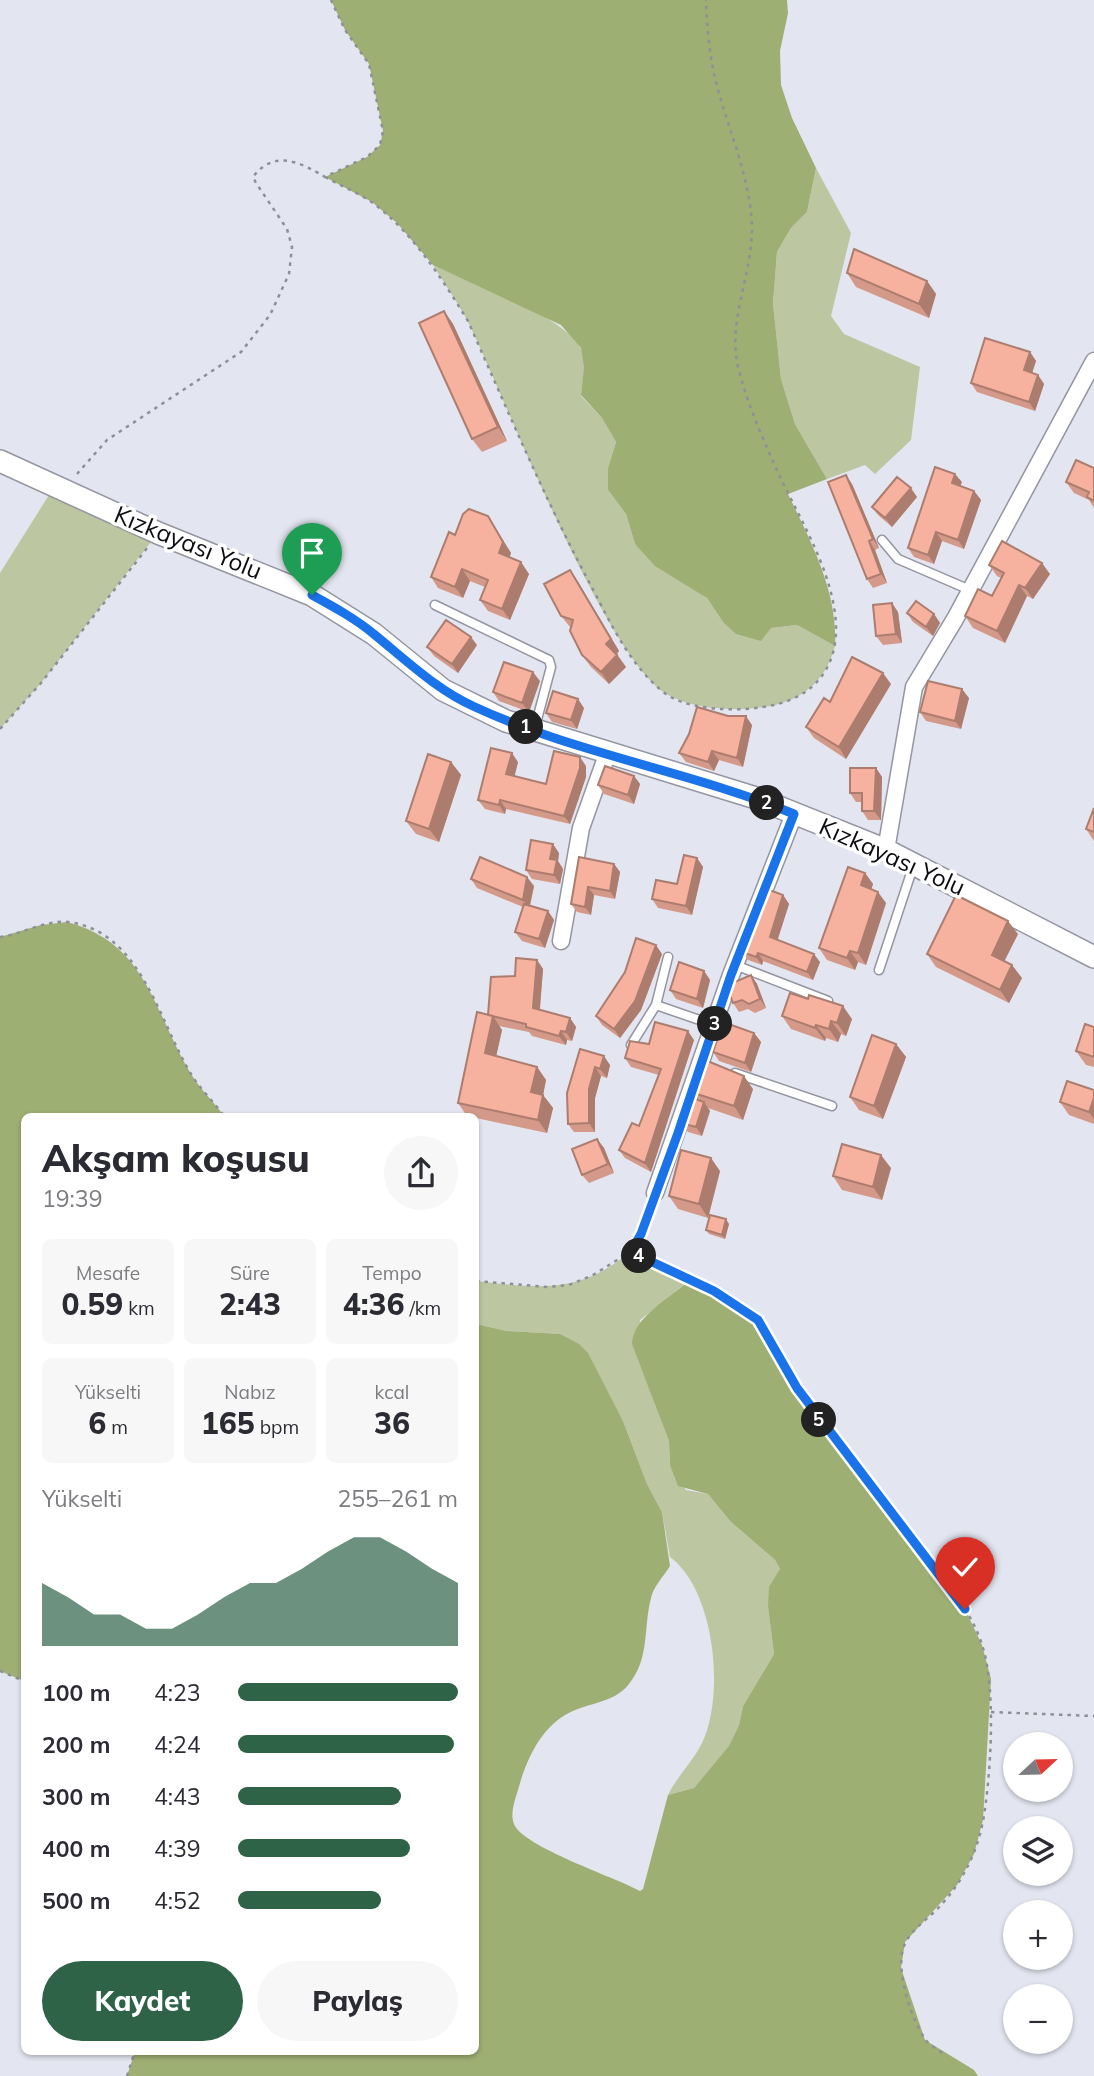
<!DOCTYPE html>
<html lang="tr">
<meta charset="utf-8">
<style>
:root{--surface:#fff;--page:#f7f7f7;--text:#2b2b33;--muted:#7c7c81;--accent:#2f6348}
body{margin:0;font-family:Mulish,sans-serif;background:var(--page);color:var(--text);height:100vh;display:flex;flex-direction:column;font-size:26px;white-space:nowrap}
*{box-sizing:border-box;margin:0}
p{font-size:23px;color:var(--muted)}
.icon{flex:none;width:38px;height:38px;fill:none;stroke:currentColor;stroke-width:2;stroke-linecap:round;stroke-linejoin:round}
.map{position:relative;flex:1;overflow:hidden}
.panel{position:absolute;left:21px;top:1113px;width:458px;height:942px;display:flex;flex-direction:column;background:var(--surface);border-radius:10px;box-shadow:0 2px 5px #0004}
.panel>*{flex:none}
.needle{width:46px;rotate:68deg}
.tools{position:absolute;left:1003px;top:1732px;display:grid;gap:14px}
.tools a{display:grid;place-items:center;width:70px;height:70px;border-radius:50%;background:var(--surface);box-shadow:0 2px 5px #0004;font-size:35px}
.pin{position:absolute;display:grid;place-items:center;width:60px;height:60px;color:#fff;margin:-72px -30px;border-radius:50% 50% 50% 0;rotate:-45deg;box-shadow:0 0 7px #0007}
.pin .icon{rotate:45deg}
.km{position:absolute;width:35px;height:35px;margin:-18px;border-radius:50%;background:#222;color:#fff;font-size:19px;line-height:35px;text-align:center}
.round{display:grid;place-items:center;flex:none;width:74px;height:74px;border-radius:37px;background:var(--page)}
.head{display:flex;align-items:center;justify-content:space-between;height:119px;padding:0 21px}
h1{font-size:38px;font-weight:800;line-height:52px}
.stats{display:grid;grid-template-columns:repeat(3,1fr);gap:10px;height:119px;padding:7px 21px}
.stats div{display:grid;align-content:center;border-radius:10px;background:var(--page);text-align:center}
.stats b{font-size:30px;font-weight:800}
.stats small{font-size:19px;font-weight:400}
.stats p{font-size:19px}
.chart{height:196px;padding:14px 21px}
.chart p{display:flex;justify-content:space-between}
.chart svg{width:100%;height:126px;margin-top:7px;fill:var(--accent);opacity:.7}
.cta{display:flex;gap:14px;margin-top:auto;padding:14px 21px}
.cta a{flex:1;height:80px;border-radius:42px;background:var(--accent);color:#fff;font-size:28px;font-weight:800;line-height:80px;text-align:center}
.cta a+a{background:var(--page);color:var(--text)}
ul{padding:0 21px;list-style:none;font-size:23px}
li{display:grid;grid-template-columns:112px 84px 1fr;align-items:center;height:52px}
li i{height:18px;border-radius:9px;background:var(--accent)}
.map>svg:first-child{display:block}
.green{fill:#bcc7a2}
.forest{fill:#9eaf73}
.lines{fill:none;stroke-linecap:round;stroke-linejoin:round}
.service-casing{stroke:#9495a0;stroke-width:11}
.minor-casing{stroke:#9495a0;stroke-width:19}
.tertiary-casing{stroke:#9495a0;stroke-width:24}
.path{stroke:#8e9097;stroke-width:2.5;stroke-dasharray:3.5 5;stroke-linecap:butt}
.service{stroke:#fff;stroke-width:8}
.minor{stroke:#fff;stroke-width:16}
.tertiary{stroke:#fff;stroke-width:21}
.wall{fill:#d49988}
.shaded-wall{fill:#ac7d6f}
.building{fill:#f6b29e;stroke:#ac7d6f;stroke-width:2}
.route-casing{stroke:#fff;stroke-width:14}
.route{stroke:#1a73e8;stroke-width:9}
.labels{text-anchor:middle;stroke-width:7;stroke-linejoin:round;paint-order:stroke}
.street-label{font-size:24px;fill:#0b0c0f;stroke:#fff}
</style>
<div class="map">
<svg width="1094" height="2076" viewBox="0 0 1094 2076">
<rect width="100%" height="100%" fill="#e3e5f0"/>
<path class="green" d="M816,168L851,233L831,316L844,334L920,367L911,440L875,474L865,465L827,479L795,424L781,379L773,304L777,252L791,228L807,212Z
M433,265C468,281 562,315 580,347C588,360 582,381 581,396L602,418L616,442L608,468V490L626,514L635,544L707,598L723,622L771,628L797,625L835,646C826,682 800,702 764,707C735,711 697,710 670,696C607,665 505,397 469,324C459,304 445,285 433,265Z
M54,487L158,533L41,683L0,729V573Z
M630,1252L690,1280L640,1320L656,1406L669,1441L670,1465L686,1490L708,1494L730,1521L775,1560L780,1569L768,1607L774,1654L743,1706L739,1725L729,1747L694,1788L668,1795C677,1777 692,1762 701,1745C726,1697 715,1590 670,1557L662,1512L647,1484L623,1421L610,1397L560,1334L507,1331L476,1324V1281C539,1288 578,1295 630,1252Z"/>
<path class="forest" d="M331,0H787L788,13L780,51L781,85L792,118L816,168L807,212L791,228L777,252L773,304L781,379L795,424L827,479L788,494C811,542 838,592 835,646L797,625L771,628L761,641L736,634L723,622L707,598L655,566L635,544L626,514L608,490V468L616,442L602,418L581,395L584,367L581,348L561,325L433,265L397,223L372,202L325,177L367,157L380,145L383,131L369,64L345,30Z
M67,922C147,943 153,1011 191,1074C200,1089 214,1102 224,1116H24V1681L0,1671V937L41,925Z
M690,1280L740,1306L758,1320L797,1388L935,1568L965,1609L982,1645L991,1679L983,1820L974,1854L957,1885L905,1942L901,1968L925,2040L974,2070L978,2076H127L135,2051H476V1324L507,1331L560,1334L579,1344L588,1353L623,1421L647,1484L662,1512L670,1566C664,1576 653,1587 651,1598C643,1629 650,1658 629,1684C613,1705 583,1702 562,1717C540,1732 528,1757 520,1783C517,1795 509,1812 514,1824C523,1847 615,1877 640,1891L643,1889L668,1795L694,1788L729,1746L739,1725L743,1706L774,1654L768,1607L769,1587L780,1569L775,1560L730,1521L708,1494L678,1486L670,1465L669,1441L632,1344C633,1317 670,1298 690,1280Z"/>
<g class="lines">
<g class="service-casing">
<path id="service" d="M882,540L898,559L970,590
M435,605L549,660L551,667L535,727
M735,965L828,1001
M879,970L913,867
M656,1005L714,1025
M631,1045L656,1005L668,957
M735,1073L832,1106"/>
</g>
<g class="minor-casing">
<path id="minor" d="M886,850L914,687L955,619L1094,361
M561,941L581,828L608,752
M655,1193L731,975L794,814"/>
</g>
<g class="tertiary-casing">
<path id="tertiary" d="M0,461L158,533L312,595L374,634L443,690L506,721L756,798L886,850L1094,957"/>
</g>
<path class="path" d="M325,177C341,186 359,193 373,203C414,234 442,279 468,321C507,409 544,497 589,582C610,621 629,666 666,694C694,714 762,713 792,699C823,686 837,658 836,626C834,571 798,517 776,468C762,437 748,405 739,371C726,324 752,276 752,229C751,177 727,128 715,78C709,52 707,26 706,0
M77,474L107,440L241,352L270,315L289,274L292,247L287,229L256,183L253,177C274,149 300,162 325,177L367,157L380,145L383,131L369,64L345,30L331,0
M0,729L41,683L148,547
M0,937C23,934 44,920 68,922C141,931 159,1022 191,1074C200,1089 214,1102 224,1116
M630,1252C671,1271 723,1287 756,1319C775,1337 783,1369 799,1391C838,1447 883,1500 924,1554C946,1582 973,1613 983,1648C996,1690 991,1776 983,1821C977,1852 963,1881 941,1905C928,1920 906,1931 902,1953C898,1977 911,2018 925,2039C929,2045 939,2050 945,2055
M476,1281L548,1287L569,1285L593,1275L630,1252L651,1206
M0,1671L24,1681
M991,1712L1094,1716
M127,2076L135,2051"/>
<use href="#service" class="service"/>
<use href="#minor" class="minor"/>
<use href="#tertiary" class="tertiary"/>
</g>
<path class="wall" d="M847,273L927,281L936,294L929,318L856,287Z
M444,311L453,324L507,441L482,452L472,439Z
M1030,352L1036,361L1032,373L1038,375L1044,384L1035,411L977,392L971,383Z
M1094,468V508L1089,500L1074,493L1066,482Z
M962,482L960,486L974,491L981,500L964,549L942,541L934,564L914,557L908,548Z
M852,484L879,548L875,550L887,583L873,588L867,579Z
M917,497L892,527L878,515L872,507Z
M488,516L511,553L509,558L529,574L510,620L488,611L480,600L485,587L470,581L463,598L438,588L431,577L455,535Z
M989,565L1050,574L1033,599L1027,596L1005,643L973,628L965,616L992,596L1001,578L997,576Z
M578,582L619,651L617,654L626,667L609,684L591,667L582,655L571,628L561,616Z
M898,612L902,643L883,645L876,636Z
M907,613L934,614L940,623L933,636L913,622Z
M477,645L458,673L434,656L427,647Z
M540,681L529,712L499,701L493,692Z
M891,684L846,759L814,738L806,727L830,702Z
M969,698L961,729L926,721L920,712Z
M584,708L577,729L552,722L546,713Z
M752,725L743,767L719,760L714,771L686,762L679,753Z
M451,762L461,775L439,842L416,834L406,821Z
M518,762L514,776L546,784L586,766V777L570,824L506,809L505,814L485,809L478,800Z
M876,768L882,777L881,820H868L862,811V802H856L850,793Z
M634,776L640,784L634,804L604,794L598,785Z
M1094,808V841L1086,829Z
M559,853L558,861L563,869L560,884L532,879L526,870Z
M579,857L614,864L620,872L615,899L594,895L591,915L577,912L571,904Z
M697,858L703,867L692,915L658,908L652,899L677,884Z
M865,873L873,884L871,889L886,903L866,965L858,962L855,970L827,960L819,948Z
M471,879L534,886L530,906L548,911L554,920L545,948L522,941L515,932L523,907L477,888Z
M783,895L789,904L777,940L820,962L813,980L763,961L762,965L748,960L742,952Z
M1018,934L1004,961L1022,978L1009,1003L936,967L927,954Z
M662,954L641,1010L620,1038L602,1025L596,1016Z
M537,960L543,969L540,1010L570,1018L576,1027L572,1041L567,1040L566,1045L532,1036L529,1032L499,1026L502,1030L496,1056L537,1067L546,1080L543,1095L553,1108L547,1133L476,1118V1116H467L458,1103L488,1015L515,976Z
M704,971L710,980L703,1008L676,999L670,990Z
M751,975L757,984L766,1008L755,1013L748,1009L739,1012L733,1003Z
M782,1016L852,1019L846,1036L841,1034L838,1042L826,1038L825,1041L791,1029Z
M1094,1027V1067L1086,1065L1076,1051Z
M754,1033L761,1042L751,1072L719,1061L713,1052Z
M694,1040L651,1172L625,1158L619,1150L639,1126L659,1075L631,1067L625,1058L649,1044Z
M896,1044L906,1057L883,1119L859,1110L850,1097Z
M580,1049L610,1065L607,1078L601,1076L595,1098V1132H574L568,1124Z
M753,1089L743,1120L708,1108L710,1111L702,1136L688,1132L681,1123L699,1100L694,1093Z
M1094,1090V1124L1069,1115L1060,1102Z
M597,1139L604,1148L614,1173L589,1183L582,1175Z
M891,1168L882,1200L842,1190L833,1176Z
M720,1171L708,1218L678,1209L669,1196Z
M729,1224L725,1239L709,1234L706,1230Z"/>
<path class="shaded-wall" d="M927,281L936,294L929,318L919,304Z
M444,311L453,324L507,441L498,427Z
M1030,352L1036,361L1030,379L1024,370Z
M1038,375L1044,384L1035,411L1029,402Z
M955,474L962,482L958,492L952,483Z
M846,475L852,484L879,548L873,539Z
M911,488L917,497L892,527L885,518Z
M974,491L981,500L964,549L958,540Z
M488,516L511,553L507,565L499,553Z
M936,532L942,541L934,564L928,555Z
M869,541L875,550L887,583L881,574Z
M521,562L529,574L510,620L502,609Z
M1042,563L1050,574L1033,599L1025,588Z
M462,569L470,581L463,598L455,587Z
M570,570L578,582L619,651L615,656L606,644Z
M1019,585L1027,596L1005,643L997,631Z
M892,603L898,612L902,643L896,634Z
M934,614L940,623L933,636L926,627Z
M471,637L477,645L458,673L452,664Z
M617,655L626,667L609,684L601,672Z
M533,672L540,681L529,712L522,703Z
M883,673L891,684L846,759L839,747Z
M962,689L969,698L961,729L955,721Z
M578,699L584,708L577,729L571,720Z
M746,716L752,725L743,767L737,758Z
M712,751L719,760L714,771L708,762Z
M512,753L518,762L513,783L506,774Z
M580,757L586,766V777L570,824L564,816Z
M451,762L461,775L439,842L429,829Z
M876,768L882,777L881,820L874,811Z
M634,776L640,784L634,804L628,795Z
M500,800L506,809L505,814L499,805Z
M553,844L559,853L558,861L563,869L560,884L554,875L550,859Z
M697,858L703,867L692,915L686,906Z
M614,864L620,872L615,899L610,891Z
M865,873L873,884L869,897L861,885Z
M527,877L534,886L529,909L523,900Z
M588,887L594,895L591,915L585,907Z
M878,892L886,903L866,965L858,953Z
M783,895L789,904L776,945L770,937Z
M548,911L554,920L545,948L539,939Z
M1008,921L1018,934L1001,968L992,955Z
M656,945L662,954L641,1010L620,1038L614,1029Z
M850,951L858,962L855,970L847,958Z
M758,953L763,961L762,965L756,957Z
M814,954L820,962L813,980L807,972Z
M537,960L543,969L539,1017L533,1008Z
M1012,965L1022,978L1009,1003L1000,990Z
M704,971L710,980L703,1008L697,999Z
M751,975L757,984L766,1008L760,999Z
M843,1006L852,1019L846,1036L837,1023Z
M493,1016L502,1030L494,1066L485,1053Z
M570,1018L576,1027L572,1041L566,1032Z
M831,1021L841,1034L838,1042L829,1029Z
M816,1025L826,1038L825,1041L815,1028Z
M561,1031L567,1040L566,1045L559,1036Z
M688,1031L694,1040L651,1172L645,1163Z
M754,1033L761,1042L751,1072L745,1063Z
M896,1044L906,1057L883,1119L874,1106Z
M604,1056L610,1065L607,1078L600,1069Z
M537,1067L546,1080L541,1105L531,1092Z
M595,1067L601,1076L595,1098V1132L589,1123V1089Z
M744,1076L753,1089L743,1120L734,1106Z
M543,1095L553,1108L547,1133L538,1120Z
M1094,1098V1119L1089,1112Z
M704,1102L710,1111L702,1136L696,1127Z
M597,1139L604,1148L614,1173L608,1164Z
M881,1155L891,1168L882,1200L873,1187Z
M711,1158L720,1171L708,1218L699,1204Z
M726,1219L729,1224L725,1239L722,1235Z"/>
<path class="building" d="M854,249L927,281L919,304L847,273Z
M444,311L498,427L472,439L419,323Z
M985,338L1030,352L1024,370L1038,375L1029,402L971,383Z
M1076,460L1094,468V501L1087,497L1089,492L1066,482Z
M935,467L955,474L952,483L974,491L958,540L936,532L928,555L908,548Z
M846,475L873,539L869,541L881,574L867,579L828,482Z
M897,477L911,488L885,518L872,507Z
M469,509L488,516L503,542L499,553L521,562L502,609L480,600L488,580L462,569L455,587L431,577L449,532L455,535L463,514Z
M1002,541L1042,563L1025,588L1019,585L997,631L965,616L978,589L992,596L1004,573L989,565Z
M570,570L611,639L606,644L617,655L601,672L582,655L570,631L573,620L561,616L544,584Z
M916,601L934,614L926,627L907,613Z
M892,603L896,634L876,636L873,605Z
M446,620L471,637L452,664L427,647Z
M852,657L883,673L839,747L806,727L824,698L830,702Z
M504,662L533,672L522,703L493,692Z
M928,681L962,689L955,721L920,712Z
M553,691L578,699L571,720L546,713Z
M697,707L728,716H746L737,758L712,751L708,762L679,753L689,734Z
M491,748L512,753L506,774L546,784L554,751L580,757V768L564,816L500,800L499,805L478,800Z
M428,754L451,762L429,829L406,821Z
M605,766L634,776L628,795L598,785Z
M850,768H876L874,811H862V793H850Z
M1094,808V832L1086,829Z
M531,840L553,844L550,859L557,860L554,875L526,870Z
M684,855L697,858L686,906L652,899L656,880L677,884Z
M480,857L527,877L523,900L471,879Z
M579,857L614,864L610,891L588,887L585,907L571,904Z
M848,867L865,873L861,885L878,892L858,953L850,951L847,958L819,948Z
M767,889L783,895L770,937L814,954L807,972L758,953L756,957L742,952Z
M956,895L1008,921L992,955L1012,965L1000,990L927,954Z
M524,904L548,911L539,939L515,932Z
M636,938L656,945L635,1001L614,1029L596,1016L625,972Z
M516,958L537,960L533,1008L570,1018L566,1032L561,1031L559,1036L526,1027V1024L488,1015L491,977L515,976Z
M679,962L704,971L697,999L670,990Z
M751,975L760,999L749,1004L742,1000L733,1003L728,990L730,984Z
M790,993L808,999L809,995L843,1006L837,1023L831,1021L829,1029L816,1025L815,1028L782,1016Z
M477,1012L493,1016L485,1053L537,1067L531,1092L543,1095L538,1120L458,1103Z
M655,1022L688,1031L645,1163L619,1150L632,1123L639,1126L661,1069L625,1058L630,1041L649,1044Z
M723,1022L754,1033L745,1063L713,1052Z
M1085,1024L1094,1027V1057L1076,1051Z
M872,1035L896,1044L874,1106L850,1097Z
M580,1049L604,1056L600,1069L595,1067L589,1089V1123L568,1124L567,1093Z
M705,1060L744,1076L734,1106L694,1093Z
M1067,1081L1094,1090V1098L1089,1112L1060,1102Z
M690,1097L704,1102L696,1127L681,1123Z
M597,1139L608,1164L582,1175L572,1149Z
M842,1144L881,1155L873,1187L833,1176Z
M681,1150L711,1158L699,1204L669,1196Z
M710,1215L726,1219L722,1235L706,1230Z"/>
<g class="lines">
<g class="route-casing">
<path id="route" d="M312,595C334,607 356,619 375,635C407,661 437,690 475,707C576,754 690,771 794,814L731,975L678,1133L641,1234L631,1252L714,1291L758,1320L797,1388L965,1609"/>
</g>
<use href="#route" class="route"/>
</g>
<g class="labels">
<g class="street-label">
<text transform="translate(188 543) rotate(22)" y="8">Kızkayası Yolu</text>
<text transform="translate(892 857) rotate(24)" y="8">Kızkayası Yolu</text>
</g>
</g>
</svg>
<div class="tools">
<a><svg class="needle" viewBox="-14 -14 28 28"><path d="M0-13l5 13h-10z" fill="#e53935"/><path d="M0 13l5-13h-10z" fill="#7c7c81"/></svg></a>
<a><svg class="icon" aria-label="layers" viewBox="0 0 24 24"><path d="M12 4l9 5-9 5-9-5zM3 14l9 5 9-5"/></svg></a>
<a>+</a>
<a>−</a>
</div>
<div class="pin" style="left:312px;top:595px;background:#1e9e55"><svg class="icon" aria-label="arrive" viewBox="0 0 24 24"><path d="M6 21V4h12l-3 4 3 4H6"/></svg></div>
<div class="pin" style="left:965px;top:1609px;background:#d93025"><svg class="icon" aria-label="check" viewBox="0 0 24 24"><path d="M5 12l5 5 9-10"/></svg></div>
<b class="km" style="left:526px;top:727px">1</b>
<b class="km" style="left:767px;top:803px">2</b>
<b class="km" style="left:715px;top:1024px">3</b>
<b class="km" style="left:639px;top:1256px">4</b>
<b class="km" style="left:819px;top:1420px">5</b>
<section class="panel">
<div class="head"><div><h1>Akşam koşusu</h1><p>19:39</p></div><a class="round"><svg class="icon" aria-label="share" viewBox="0 0 24 24"><path d="M12 15V3M7 8l5-5 5 5M5 13v7h14v-7"/></svg></a></div>
<div class="stats">
<div><p>Mesafe</p><b>0.59<small> km</small></b></div>
<div><p>Süre</p><b>2:43</b></div>
<div><p>Tempo</p><b>4:36<small> /km</small></b></div>
</div>
<div class="stats">
<div><p>Yükselti</p><b>6<small> m</small></b></div>
<div><p>Nabız</p><b>165<small> bpm</small></b></div>
<div><p>kcal</p><b>36</b></div>
</div>
<div class="chart"><p><span>Yükselti</span>255–261 m</p>
<svg viewBox="0 0 160 44" preserveAspectRatio="none"><path d="M0 44V22L10 27L20 33L30 33L40 38L50 38L60 33L70 27L80 22L90 22L100 17L110 11L120 6L130 6L140 11L150 17L160 22V44z"/></svg>
</div>
<ul>
<li><b>100 m</b>4:23<i style="width:100%"></i></li>
<li><b>200 m</b>4:24<i style="width:98%"></i></li>
<li><b>300 m</b>4:43<i style="width:74%"></i></li>
<li><b>400 m</b>4:39<i style="width:78%"></i></li>
<li><b>500 m</b>4:52<i style="width:65%"></i></li>
</ul>
<div class="cta"><a>Kaydet</a><a>Paylaş</a></div>
</section>
</div>
